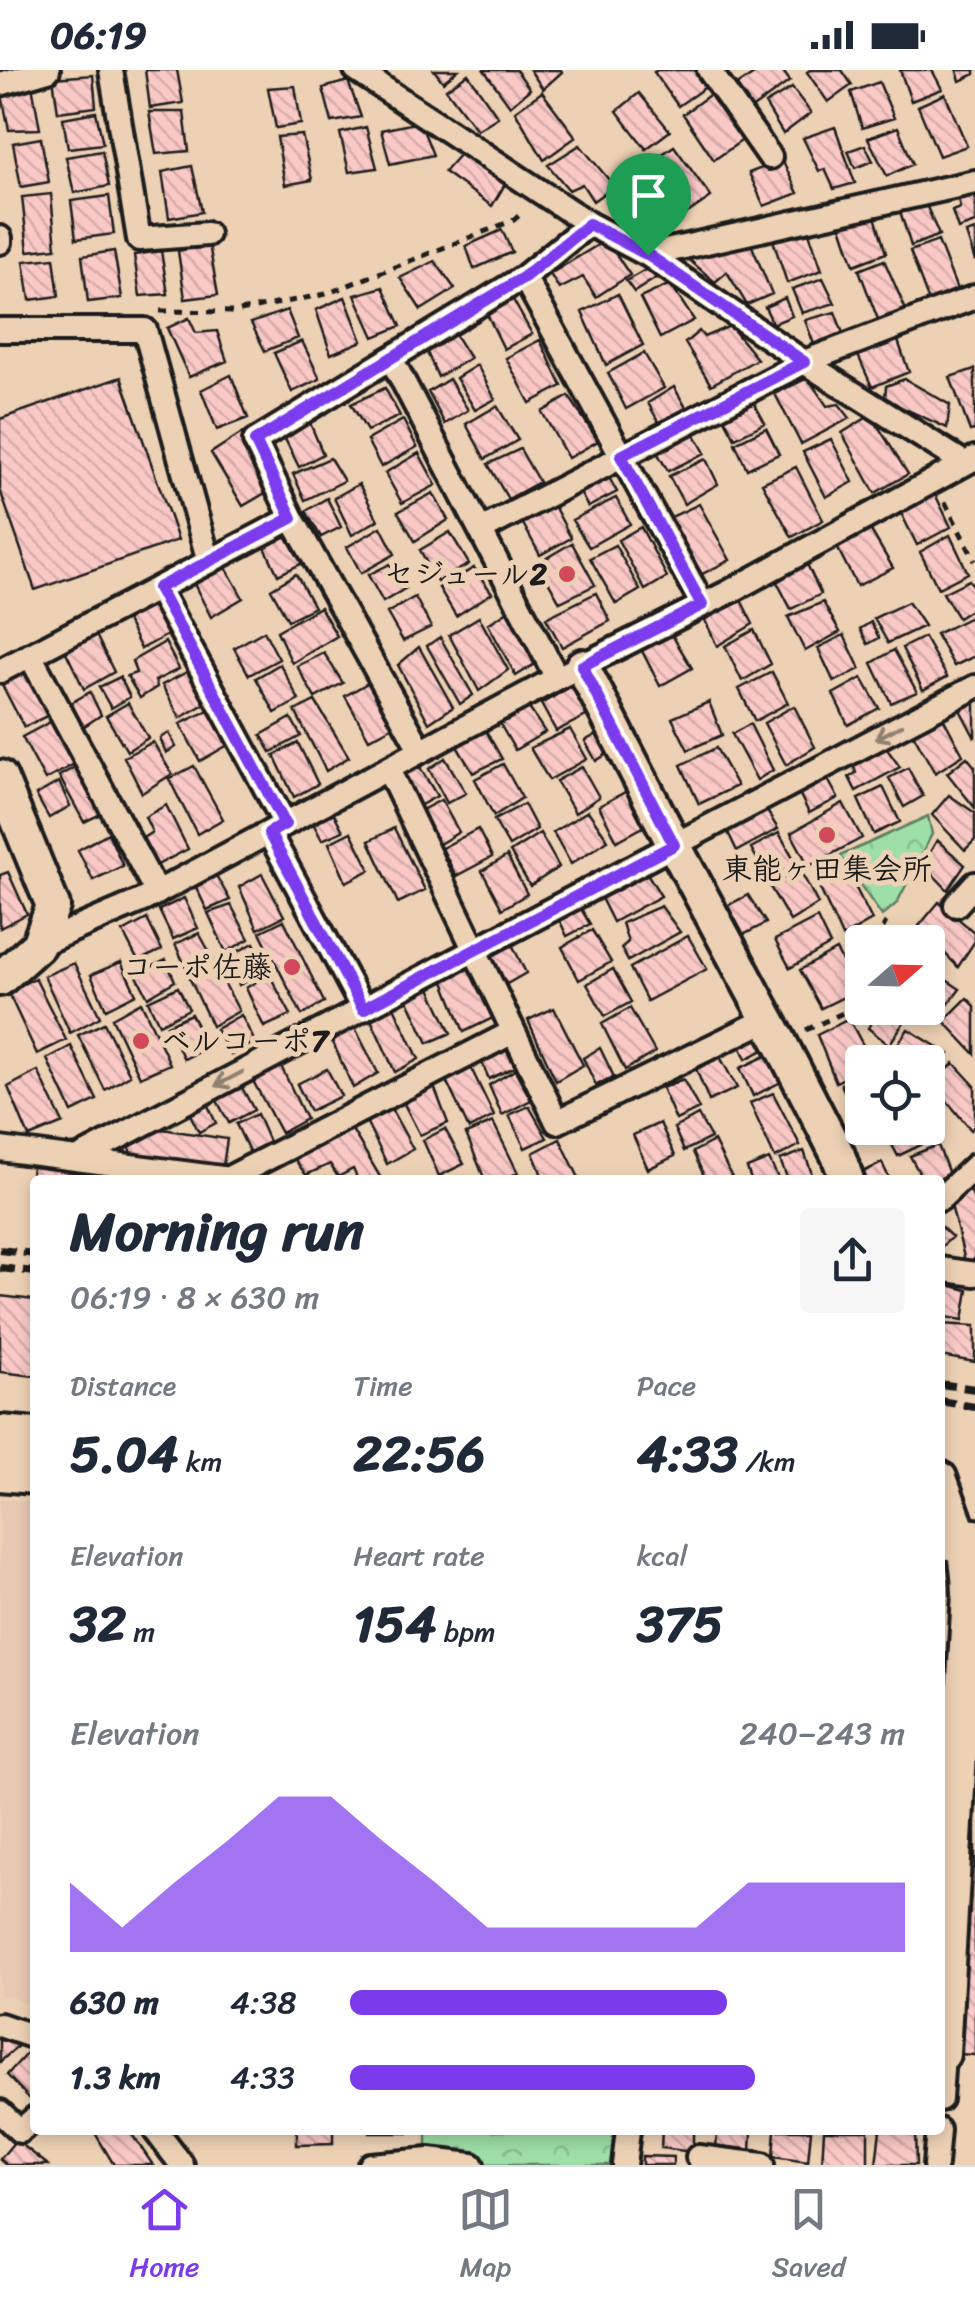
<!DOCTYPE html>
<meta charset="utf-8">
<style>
:root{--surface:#fff;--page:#f6f6f7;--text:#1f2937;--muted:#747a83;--line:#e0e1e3;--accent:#7c3aed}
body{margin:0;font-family:Sriracha,"Klee One",sans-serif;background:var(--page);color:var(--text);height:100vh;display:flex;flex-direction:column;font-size:38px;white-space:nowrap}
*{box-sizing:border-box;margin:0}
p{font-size:32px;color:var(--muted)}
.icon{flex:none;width:55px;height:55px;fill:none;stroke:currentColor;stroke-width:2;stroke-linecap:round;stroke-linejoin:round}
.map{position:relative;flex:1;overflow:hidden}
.drawer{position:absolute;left:30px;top:1105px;width:915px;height:960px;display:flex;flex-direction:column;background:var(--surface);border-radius:10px;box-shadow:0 5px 15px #0003}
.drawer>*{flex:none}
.needle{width:65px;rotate:70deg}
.tools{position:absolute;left:845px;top:855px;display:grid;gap:20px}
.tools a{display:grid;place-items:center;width:100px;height:100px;border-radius:10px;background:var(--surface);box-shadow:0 5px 15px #0003;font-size:50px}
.pin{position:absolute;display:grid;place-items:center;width:85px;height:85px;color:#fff;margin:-102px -42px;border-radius:50% 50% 50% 0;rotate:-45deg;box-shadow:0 0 10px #0007}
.pin .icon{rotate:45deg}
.round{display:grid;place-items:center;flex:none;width:105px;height:105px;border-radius:10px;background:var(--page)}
.summary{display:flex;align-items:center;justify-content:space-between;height:170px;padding:0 40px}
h1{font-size:55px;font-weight:800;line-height:75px}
.stats{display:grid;grid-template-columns:repeat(3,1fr);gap:15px;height:170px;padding:10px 40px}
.stats div{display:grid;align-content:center}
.stats b{font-size:50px;font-weight:800}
.stats small{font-size:28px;font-weight:400}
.stats p{font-size:28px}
.chart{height:280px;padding:20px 40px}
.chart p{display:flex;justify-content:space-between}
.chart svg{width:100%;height:180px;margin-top:10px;fill:var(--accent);opacity:.7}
ul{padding:0 40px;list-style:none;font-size:32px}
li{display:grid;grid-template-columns:160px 120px 1fr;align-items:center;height:75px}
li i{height:25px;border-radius:12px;background:var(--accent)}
.status{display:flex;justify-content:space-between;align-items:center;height:70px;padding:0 50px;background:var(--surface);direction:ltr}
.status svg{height:28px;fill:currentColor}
.menu{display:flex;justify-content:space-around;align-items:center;height:140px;border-top:2px solid var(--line);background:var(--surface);font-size:28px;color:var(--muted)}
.menu a{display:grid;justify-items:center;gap:5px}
.menu .on{color:var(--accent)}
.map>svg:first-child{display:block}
.built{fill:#e8c8b3}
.park{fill:url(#park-crowns);stroke:#5d7d62;stroke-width:2.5}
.building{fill:url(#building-back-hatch);stroke:#1c1c1c;stroke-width:2.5}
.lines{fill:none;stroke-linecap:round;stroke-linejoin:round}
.street-casing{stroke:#1c1c1c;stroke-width:30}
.secondary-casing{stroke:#1c1c1c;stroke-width:40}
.highway-casing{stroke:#1c1c1c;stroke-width:50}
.path{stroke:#1c1c1c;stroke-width:5;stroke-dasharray:8 8;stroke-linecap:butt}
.street{stroke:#edd1b4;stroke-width:22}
.secondary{stroke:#edd1b4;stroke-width:32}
.highway{stroke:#edd1b4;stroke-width:42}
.rail{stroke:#1c1c1c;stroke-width:8;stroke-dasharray:15 8;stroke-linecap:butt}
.oneway{stroke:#8f8070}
.route-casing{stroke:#fff;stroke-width:20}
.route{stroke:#7c3aed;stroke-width:12}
.poi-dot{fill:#d1495b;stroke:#edd1b4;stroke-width:4}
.labels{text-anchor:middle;stroke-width:10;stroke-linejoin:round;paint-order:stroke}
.poi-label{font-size:30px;font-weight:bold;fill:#1c1c1c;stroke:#edd1b4;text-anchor:end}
</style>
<div class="status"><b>06:19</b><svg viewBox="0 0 49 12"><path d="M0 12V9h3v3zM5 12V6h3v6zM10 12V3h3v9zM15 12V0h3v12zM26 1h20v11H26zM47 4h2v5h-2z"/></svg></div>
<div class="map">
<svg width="975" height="2095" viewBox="0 0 975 2095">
<defs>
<pattern id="park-crowns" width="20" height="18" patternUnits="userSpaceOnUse" patternTransform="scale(2.5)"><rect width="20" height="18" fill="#9edea7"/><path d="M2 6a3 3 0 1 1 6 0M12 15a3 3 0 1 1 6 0" fill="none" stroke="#88be8f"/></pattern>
<pattern id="building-back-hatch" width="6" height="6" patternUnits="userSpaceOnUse" patternTransform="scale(2.5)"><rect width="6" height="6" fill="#fac9c6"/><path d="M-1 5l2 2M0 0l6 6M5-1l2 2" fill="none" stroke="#d6acaa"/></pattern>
</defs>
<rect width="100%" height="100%" fill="#edd1b4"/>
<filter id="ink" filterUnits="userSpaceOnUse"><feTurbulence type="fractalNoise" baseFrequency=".01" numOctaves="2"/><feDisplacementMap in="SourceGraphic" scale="20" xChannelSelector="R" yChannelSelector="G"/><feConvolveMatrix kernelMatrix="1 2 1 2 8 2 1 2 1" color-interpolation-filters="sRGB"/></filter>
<g filter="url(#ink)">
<path class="built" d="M0,1429L35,1433V1938L11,1927L0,1926Z"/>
<path class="park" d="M928,746L932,764L897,833L882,846L840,786Z
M427,2060H616L612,2095H479L427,2083Z"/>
<path class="building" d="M145,0H177L183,33L150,38Z
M434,0H458L443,12Z
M484,0H516L530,19L510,36Z
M530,0H561L562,2L543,19Z
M658,0H696L707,16L678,36L654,2Z
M760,0H782L790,11L750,40L736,16Z
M810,0H842L852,15L828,32L807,2Z
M900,0H932L942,19L911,31Z
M957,0H975V4L960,11Z
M468,4L498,47L477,60L446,19Z
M93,5L96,37L58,42L53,8Z
M348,11L361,47L332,52L323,18Z
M879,12L894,48L862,58L851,22Z
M32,15L40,59L9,60L1,20Z
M295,16L301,54L276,58L268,18Z
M792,18L811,43L783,64L765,34Z
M542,22L576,67L544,90L515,41Z
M639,23L670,61L646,79L617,41Z
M712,23L744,69L714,90L683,44Z
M945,24L967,76L939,86L918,36Z
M96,42L103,74L68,78L63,48Z
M149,42H184L189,81L156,84Z
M420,52L433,85L390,94L381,60Z
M366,57L377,98L349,102L340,63Z
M835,57L855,113L834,119L825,99L819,101L803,68Z
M898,57L913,94L887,106L868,68Z
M302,65L312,110L285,115L277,67Z
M41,68L49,112L21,117L13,73Z
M580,75L614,116L593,131L582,114L569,120L548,95Z
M865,75L873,91L855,98L848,81Z
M674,76L711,127L673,153L639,100Z
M102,81L109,116L74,123L66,87Z
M461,83L507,111L492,136L444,102Z
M782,90L798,123L764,136L749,103Z
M192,96L202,142L169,148L162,102Z
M975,116V153L958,159L952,141L960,138L956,119Z
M51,124L56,178L28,181L22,127Z
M109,126L114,164L76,169L71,131Z
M924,130L939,165L911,176L899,138Z
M874,143L886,183L854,195L840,153Z
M807,157L822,200L787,213L772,167Z
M502,160L512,182L474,199L466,176Z
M975,160V191L966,163Z
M749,169L772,224L747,235L727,202L715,212L686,187Z
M606,170L630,205L596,227L583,207L559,219L550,204Z
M938,171L958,222L929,232L910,181Z
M209,174L218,225L185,229L178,181Z
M114,181L122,228L88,232L82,186Z
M161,181L168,224L140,226L134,185Z
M54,188L59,226L30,230L24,191Z
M884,190L906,240L879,252L859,200Z
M435,191L455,219L421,240L400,208Z
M647,199L656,208L634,222L626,211Z
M823,208L835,233L802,243L792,219Z
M670,214L694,250L660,268L640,228Z
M383,217L401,256L374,267L355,225Z
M618,224L643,275L606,295L582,242Z
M345,227L362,271L331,284L316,240Z
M512,228L532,264L504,279L486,242Z
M785,228L792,246L773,254L765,237Z
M287,240L298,268L265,281L251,253Z
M835,242L844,266L815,277L805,250Z
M189,248L196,263L217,261L227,291L189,307L167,258Z
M730,256L757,289L711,315L685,273L699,261L704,267Z
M454,263L470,288L438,307L425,278Z
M897,268L909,302L872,317L857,283Z
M540,270L562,316L530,333L506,288Z
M302,271L320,309L292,322L274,283Z
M644,283L664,318L626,339L608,303Z
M477,295L495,329L475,340L456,308Z
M975,299V360L970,361L950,307Z
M231,305L248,348L217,360L201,320Z
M121,307L178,470L35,520L0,420V349Z
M808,308L827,336L839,334L850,348L801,374L775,324Z
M449,309L468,340L445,354L428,322Z
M905,309L950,335L947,358L885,330L886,316Z
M674,317L688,341L661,356L648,333Z
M385,318L400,346L367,361L351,334Z
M569,326L598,371L568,388L542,342Z
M753,331L765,353L735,368L722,344Z
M497,336L518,370L485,389L466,354Z
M871,345L908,404L875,423L842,363Z
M403,350L417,377L381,397L367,370Z
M310,353L323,384L299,397L285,369Z
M766,358L779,384L747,399L735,373Z
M693,361L705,383L668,401L655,379Z
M242,363L272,419L243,436L211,383Z
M831,369L853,412L826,427L803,382Z
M520,379L539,412L508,429L488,394Z
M419,383L436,415L402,433L385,403Z
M330,388L344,411L305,430L293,404Z
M706,389L718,414L684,434L669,406Z
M796,397L823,450L792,467L762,413Z
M607,404L617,422L588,437L578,419Z
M359,414L378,450L352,465L334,428Z
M433,423L448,450L415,471L398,442Z
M935,424L951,457L917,475L901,443Z
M327,428L341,457L321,467L306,441Z
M616,428L630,454L589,477L572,450Z
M553,434L571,468L540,485L521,450Z
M699,434L730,490L700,505L671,447Z
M381,457L395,484L361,503L347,477Z
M641,457L667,507L645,520L618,470Z
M287,458L305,492L278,505L262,471Z
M870,459L893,498L857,516L836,475Z
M450,462L469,494L437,512L420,480Z
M950,465L968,503L938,518L920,482Z
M572,473L595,515L560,532L538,493Z
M615,475L640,520L616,534L590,488Z
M806,492L821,524L791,539L774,506Z
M224,494L243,528L211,547L192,510Z
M390,494L406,518L383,532L368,505Z
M474,498L492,523L456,546L439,518Z
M296,504L314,537L288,550L271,519Z
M969,510L975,518V537L958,548L943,523Z
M596,523L610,551L562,577L546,548Z
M415,527L431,557L403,571L387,543Z
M740,528L753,554L717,576L703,546Z
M154,532L171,563L141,579L125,547Z
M823,532L840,562L805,581L788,547Z
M908,532L924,556L888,573L874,548Z
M320,537L337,566L292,593L277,561Z
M508,541L538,592L516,606L488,554Z
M975,545V586L954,596L936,564Z
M479,547L508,600L479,621L449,565Z
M871,552L879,568L868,574L860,559Z
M669,560L692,598L660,616L639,575Z
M754,560L771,594L742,611L725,576Z
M94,561L114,602L84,619L64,578Z
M264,561L279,589L249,605L234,578Z
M844,565L860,599L834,612L818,578Z
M440,567L473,625L460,634L427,576Z
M924,567L947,607L923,620L902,578Z
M165,572L179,599L155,611L157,617L140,628L127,606L136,603L132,591Z
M419,577L453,637L429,653L398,595Z
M894,580L917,622L891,633L872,593Z
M324,583L343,613L315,628L297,596Z
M280,594L299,630L275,643L256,608Z
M23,597L49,645L24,657L0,611Z
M189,601L206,633L180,648L162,615Z
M772,602L788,633L755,651L739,619Z
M120,607L130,627L111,638L99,617Z
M862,608L879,638L848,655L833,624Z
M371,611L395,655L369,669L345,626Z
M572,616L588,645L556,661L541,634Z
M90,622L101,645L83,657L71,633Z
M975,622V668L956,632Z
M315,631L349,687L326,701L295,641Z
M709,632L722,665L688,680L672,648Z
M128,633L148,668L127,681L106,646Z
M794,636L815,677L786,695L764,653Z
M529,638L545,662L515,680L500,654Z
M211,639L228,675L200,691L180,654Z
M940,642L963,685L935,703L911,660Z
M291,648L301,666L271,682L261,665Z
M54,650L76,693L45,710L22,667Z
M750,654L773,700L757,710L732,664Z
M485,659L502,689L473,703L455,673Z
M570,659L587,689L549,710L530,678Z
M169,663L176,677L166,683L160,668Z
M599,663L610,682L596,691L585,671Z
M153,672L172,704L142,723L124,687Z
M298,673L318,714L294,727L274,685Z
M884,675L900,697L856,721L849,707L856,703L851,688Z
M716,678L737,716L699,734L681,695Z
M967,687L975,697V738L947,703Z
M445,688L466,723L447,733L429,699Z
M418,694L437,726L417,737L401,702Z
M503,694L522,728L494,746L475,709Z
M79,695L105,742L84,752L59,706Z
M194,696L223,749L197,764L169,709Z
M582,697L599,727L575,743L556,711Z
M908,698L923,726L904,737L889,708Z
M825,704L838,728L809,743L796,717Z
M59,712L70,736L49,748L36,725Z
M883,717L900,752L874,764L858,729Z
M629,720L647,755L617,771L599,736Z
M949,725L975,743V770L965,780L932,745Z
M441,730L459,762L436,776L420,741Z
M843,733L862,768L809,796L791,763Z
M524,734L537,759L509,776L494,750Z
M166,735L188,779L157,795L143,768L152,762L145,747Z
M764,736L778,759L737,781L725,756Z
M588,741L608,770L571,794L553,762Z
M333,742L343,761L322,770L313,753Z
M394,758L425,820L398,833L369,771Z
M478,759L492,787L456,806L442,778Z
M351,762L370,800L346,812L329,773Z
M108,763L123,796L93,810L78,780Z
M540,763L559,797L530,816L510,782Z
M779,763L797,794L769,811L751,778Z
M937,770L965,795L948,820L923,794Z
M507,786L527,824L502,839L482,801Z
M845,797L872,850L842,867L817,812Z
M799,798L818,834L790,851L770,817Z
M645,800L661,826L613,852L599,824Z
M8,802L27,844L0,858V805Z
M214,802L230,830L207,840L194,813Z
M262,804L284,846L258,859L239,817Z
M748,825L766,853L743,865L727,836Z
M184,828L198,858L173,869L159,840Z
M577,832L590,854L567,866L556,843Z
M939,832L975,863V871L958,897L919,856Z
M231,835L249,869L226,882L208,843Z
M661,836L680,862L628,891L621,878L628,872L622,853Z
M817,848L830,875L790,898L775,870Z
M147,849L162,880L138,891L123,862Z
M284,850L324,932L302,945L260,862Z
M592,860L611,892L579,910L562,877Z
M199,863L214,890L189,904L175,874Z
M688,866L707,899L647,931L630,898Z
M509,868L526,903L505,915L488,881Z
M254,873L268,901L239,915L228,887Z
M836,880L858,920L821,938L800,900Z
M166,890L175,911L148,927L136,904Z
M121,892L136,924L106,939L91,905Z
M74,893L100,947L70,963L44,906Z
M469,896L493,948L464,962L443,909Z
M216,897L239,941L212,956L190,909Z
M613,899L631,932L605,946L587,914Z
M269,904L291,945L264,957L246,918Z
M35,908L66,970L37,984L8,922Z
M945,909L960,919L941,944L928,937V932Z
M429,916L451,963L428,973L406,926Z
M178,917L189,939L159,954L148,931Z
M967,928L975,936V984L944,951Z
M141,932L170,994L140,1007L112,948Z
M392,933L419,989L395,1002L369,945Z
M554,938L583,995L556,1011L528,950Z
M630,938L655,982L625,1000L602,954Z
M880,941L904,952L889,975L868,958Z
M191,944L208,977L184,989L167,955Z
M241,945L255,972L231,985L216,959Z
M849,949L872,992H862V999L836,1012L817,965Z
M104,953L130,1005L105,1020L78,965Z
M353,954L378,1003L353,1018L330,966Z
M908,959L949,984L930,1011L928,1009V992H905L892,983Z
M757,961L767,978L746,989L738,971Z
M503,974L515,997L489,1009L479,986Z
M71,976L97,1030L72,1042L47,989Z
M600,978L614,1007L596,1015L583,988Z
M718,983L737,1018L709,1031L694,994Z
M770,984L783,1011L753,1026L740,998Z
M954,993L975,1016V1055L971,1060L933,1014Z
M280,994L306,1049L281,1063L252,1009Z
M470,996L494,1046L469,1059L445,1008Z
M327,999L341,1026L310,1041L297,1014Z
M515,1000L531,1030L502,1045L489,1015Z
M38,1001L63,1053L29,1067L8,1017Z
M862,1006V1050L858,1052L841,1014Z
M683,1009L699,1039L676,1050L662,1018Z
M239,1012L254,1040L229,1053L214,1025Z
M433,1014L448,1053L420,1065L401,1028Z
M773,1023L800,1075L775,1088L750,1033Z
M205,1029L216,1053L199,1062L187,1038Z
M389,1035L413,1079L387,1094L365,1049Z
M529,1036L547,1068L525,1078L509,1045Z
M257,1044L270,1074L250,1083L236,1054Z
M698,1045L711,1068L684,1081L674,1058Z
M493,1052L518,1103L501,1110H485L466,1064Z
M348,1053L382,1110H358L353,1099L338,1107L330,1094L306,1105L290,1083Z
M660,1053L675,1086L648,1099L633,1065Z
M149,1057L227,1069L223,1096L130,1083V1070Z
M883,1058H915L925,1073L898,1086Z
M445,1059L464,1094L439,1106L423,1070Z
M560,1069L580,1110H544L533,1083Z
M714,1071L733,1110H706L693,1082Z
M938,1075L949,1104L937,1110H923L910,1086Z
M804,1081L814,1110H788L780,1090Z
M769,1089L779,1110H751L747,1098Z
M882,1093L890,1110H861L859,1104Z
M32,1094L136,1108V1110H35V1142H28Z
M971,1121L975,1134V1189L965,1191L949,1127Z
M940,1156L952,1167L940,1178Z
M940,1213L968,1220L963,1250L940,1246Z
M0,1226L35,1230V1306L0,1302Z
M940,1254L975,1256V1292L940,1286Z
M975,1714V1985L956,1984Z
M0,1964L20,1974L0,1992Z
M35,1974V2030L33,2032L7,2005Z
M101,2060H129L153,2095H114L95,2063Z
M297,2060H333V2074L297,2075Z
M369,2060H408V2063H369Z
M662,2060H693V2082L661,2078Z
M717,2060H752L751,2083L716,2081Z
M775,2060H811L808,2092L773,2087Z
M824,2060H868V2095H822Z
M880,2060H915L916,2095H876Z
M16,2070L48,2095H7L0,2089Z
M642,2086L673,2087V2095H642Z"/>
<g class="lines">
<g class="street-casing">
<path id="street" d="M111,0L139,169L207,164
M356,0L589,154L648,185L804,292L964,393
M709,0L770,87
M0,14L48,0
M0,168V172
M648,185L975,112
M524,207L703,535
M0,260H145L209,492
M391,288L557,608
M292,448L421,681
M481,460L804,292L975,227
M158,519L285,754
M30,585L157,823
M0,601L292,448L255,371L524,207L589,154
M388,699L557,1052L768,949
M269,763L363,939
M956,835L975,814
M38,875L143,830L557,608L731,521L975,388
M0,1079L237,1110
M77,1089L975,617
M227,1109L513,962
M940,1129L975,1096
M940,1199L975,1204
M0,1955L35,1967
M940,1984H943L940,2029
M0,2042L20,2061L35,2048
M155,2060L182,2095
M698,2087L762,2095
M370,2095L429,2090L472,2095
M624,2095L628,2060
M935,2095L938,2060"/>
</g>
<g class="secondary-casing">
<path id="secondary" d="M582,596L674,775L780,972L838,1085L847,1110
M0,707L53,836L38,875L0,909
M940,1408C955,1450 968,1477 969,1523L943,1984"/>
</g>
<g class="highway-casing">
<path id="highway" d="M0,1367L35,1370
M0,1399L35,1402
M940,1467L975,1471"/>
</g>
<path class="path" d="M160,241L235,242L326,224L514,150L524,141
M945,432L975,491
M875,872L886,852
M806,960L862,934"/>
<use href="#street" class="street"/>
<use href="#secondary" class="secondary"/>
<use href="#highway" class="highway"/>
<path class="rail" d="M0,1180L35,1184
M0,1198L35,1202
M940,1314L975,1319
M940,1331L975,1337"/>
</g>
<defs><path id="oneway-shaft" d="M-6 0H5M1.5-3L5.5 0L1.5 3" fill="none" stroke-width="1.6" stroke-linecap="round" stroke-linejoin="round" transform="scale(2.5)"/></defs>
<g class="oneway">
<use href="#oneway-shaft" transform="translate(889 662) rotate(152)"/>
<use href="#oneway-shaft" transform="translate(229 1009) rotate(152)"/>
</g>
</g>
<g class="lines" filter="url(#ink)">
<g class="route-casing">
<path id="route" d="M589,154L648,185L804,292L621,386L702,535L582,596L674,775L363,939L269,763L285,754L158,518L292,448L255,371L524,207Z"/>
</g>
<use href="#route" class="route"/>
</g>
<g class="poi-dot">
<circle cx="567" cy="504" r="10"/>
<circle cx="827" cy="765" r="10"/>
<circle cx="292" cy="897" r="10"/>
<circle cx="141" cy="971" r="10"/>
</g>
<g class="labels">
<g class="poi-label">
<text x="547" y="514">セジュール2</text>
<text x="827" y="809" text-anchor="middle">東能ヶ田集会所</text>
<text x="272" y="907">コーポ佐藤</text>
<text x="161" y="981" text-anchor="start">ベルコーポ7</text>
</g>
</g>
</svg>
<div class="tools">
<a><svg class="needle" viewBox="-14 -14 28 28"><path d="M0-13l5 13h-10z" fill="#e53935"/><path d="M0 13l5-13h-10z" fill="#747a83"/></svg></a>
<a><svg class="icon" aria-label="locate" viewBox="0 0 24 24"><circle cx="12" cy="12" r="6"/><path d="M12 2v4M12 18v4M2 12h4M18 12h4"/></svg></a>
</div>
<div class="pin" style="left:648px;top:185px;background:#1e9e55"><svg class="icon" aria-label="arrive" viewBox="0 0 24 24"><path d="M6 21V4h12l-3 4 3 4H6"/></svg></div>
<section class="drawer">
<div class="summary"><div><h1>Morning run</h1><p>06:19 · 8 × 630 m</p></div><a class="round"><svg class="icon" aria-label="share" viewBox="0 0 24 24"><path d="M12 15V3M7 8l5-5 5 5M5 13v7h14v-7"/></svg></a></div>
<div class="stats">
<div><p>Distance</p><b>5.04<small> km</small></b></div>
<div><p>Time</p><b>22:56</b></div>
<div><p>Pace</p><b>4:33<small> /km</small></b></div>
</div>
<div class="stats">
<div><p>Elevation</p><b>32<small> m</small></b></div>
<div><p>Heart rate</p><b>154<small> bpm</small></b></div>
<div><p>kcal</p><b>375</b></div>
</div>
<div class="chart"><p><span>Elevation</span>240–243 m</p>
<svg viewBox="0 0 160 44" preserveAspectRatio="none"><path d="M0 44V27L10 38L20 27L30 17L40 6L50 6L60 17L70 27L80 38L90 38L100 38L110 38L120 38L130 27L140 27L150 27L160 27V44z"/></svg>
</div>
<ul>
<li><b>630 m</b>4:38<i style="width:68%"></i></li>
<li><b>1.3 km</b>4:33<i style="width:73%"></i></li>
</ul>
</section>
</div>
<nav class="menu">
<a class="on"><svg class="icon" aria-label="home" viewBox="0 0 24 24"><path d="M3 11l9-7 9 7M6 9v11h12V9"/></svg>Home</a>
<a><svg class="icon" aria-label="map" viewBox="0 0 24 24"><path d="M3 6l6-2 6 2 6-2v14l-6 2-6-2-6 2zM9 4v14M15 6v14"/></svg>Map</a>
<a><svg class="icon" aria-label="saved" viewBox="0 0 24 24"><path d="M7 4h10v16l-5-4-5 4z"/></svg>Saved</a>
</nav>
